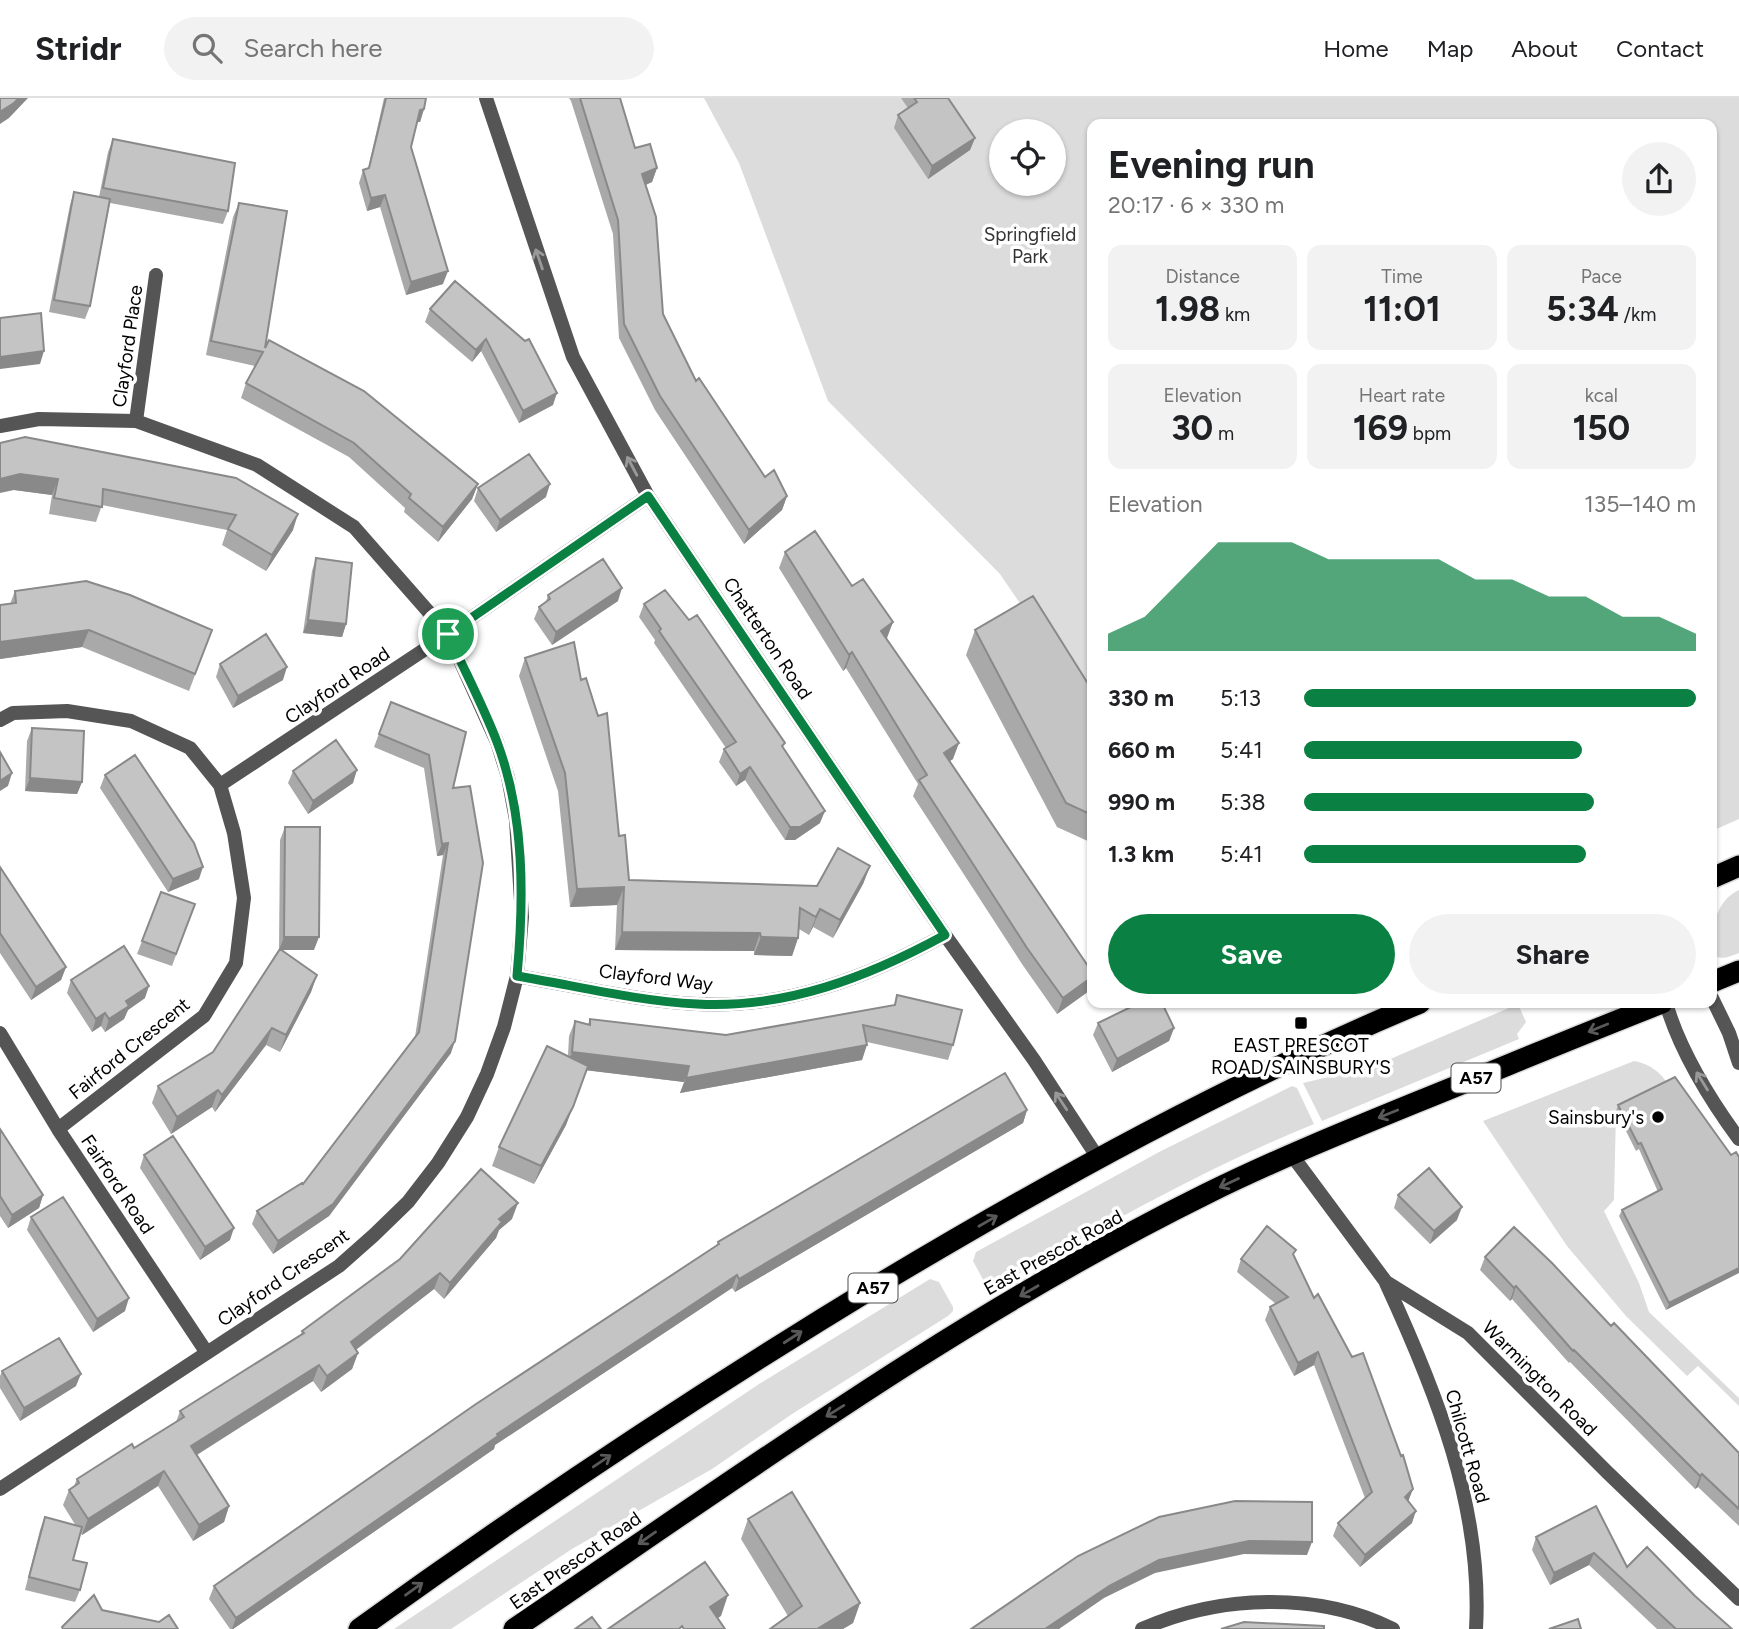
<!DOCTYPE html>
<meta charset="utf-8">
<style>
:root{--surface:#fff;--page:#f2f2f2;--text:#202124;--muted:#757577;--line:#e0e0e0;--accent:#0b8043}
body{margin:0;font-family:Figtree,sans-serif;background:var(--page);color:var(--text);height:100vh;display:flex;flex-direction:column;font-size:26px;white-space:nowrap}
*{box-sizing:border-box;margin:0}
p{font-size:23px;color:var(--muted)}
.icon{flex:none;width:38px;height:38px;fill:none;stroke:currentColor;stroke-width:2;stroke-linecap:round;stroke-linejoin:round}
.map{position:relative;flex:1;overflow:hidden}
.side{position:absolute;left:1087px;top:21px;width:630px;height:889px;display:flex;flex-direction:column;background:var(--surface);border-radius:14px;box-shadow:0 2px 5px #0004}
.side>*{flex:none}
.controls{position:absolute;left:989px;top:21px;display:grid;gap:14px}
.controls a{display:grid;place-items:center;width:77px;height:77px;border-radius:50%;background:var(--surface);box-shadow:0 2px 5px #0004;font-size:35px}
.pin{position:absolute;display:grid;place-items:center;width:60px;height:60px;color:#fff;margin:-30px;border:4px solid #fff;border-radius:50%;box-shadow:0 2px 7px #0007}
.round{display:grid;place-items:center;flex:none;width:74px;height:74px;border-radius:37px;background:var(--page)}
.overview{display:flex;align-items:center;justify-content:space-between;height:119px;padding:0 21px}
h1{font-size:38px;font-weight:700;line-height:52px}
.stats{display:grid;grid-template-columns:repeat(3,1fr);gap:10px;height:119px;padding:7px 21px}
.stats div{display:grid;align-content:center;border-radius:14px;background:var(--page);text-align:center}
.stats b{font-size:35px;font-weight:700}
.stats small{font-size:19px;font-weight:400}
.stats p{font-size:19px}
.chart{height:196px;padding:14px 21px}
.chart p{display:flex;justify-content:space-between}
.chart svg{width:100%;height:126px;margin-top:7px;fill:var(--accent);opacity:.7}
.cta{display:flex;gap:14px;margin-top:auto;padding:14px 21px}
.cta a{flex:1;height:80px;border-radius:42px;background:var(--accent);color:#fff;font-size:28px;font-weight:700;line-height:80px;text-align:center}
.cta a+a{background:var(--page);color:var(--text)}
ul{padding:0 21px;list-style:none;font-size:23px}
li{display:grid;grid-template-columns:112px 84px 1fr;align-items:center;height:52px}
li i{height:18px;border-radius:9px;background:var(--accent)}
header{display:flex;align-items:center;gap:42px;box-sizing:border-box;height:98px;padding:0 35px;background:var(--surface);border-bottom:2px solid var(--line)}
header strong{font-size:33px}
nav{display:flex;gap:38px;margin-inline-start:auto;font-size:24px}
.search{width:490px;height:63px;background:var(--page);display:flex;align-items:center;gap:18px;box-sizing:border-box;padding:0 24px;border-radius:38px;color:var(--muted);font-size:26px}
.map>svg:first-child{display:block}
.green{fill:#dcdcdc;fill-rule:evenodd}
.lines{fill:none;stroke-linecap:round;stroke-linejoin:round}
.highway-casing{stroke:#dbdbdb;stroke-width:24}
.street{stroke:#555;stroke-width:14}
.highway{stroke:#000;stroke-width:21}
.wall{fill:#a9a9a9}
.shaded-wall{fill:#898989}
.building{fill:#c4c4c4;stroke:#898989;stroke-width:2}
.oneway{stroke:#999}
.oneway2{stroke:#595959}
.route-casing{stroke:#fff;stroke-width:14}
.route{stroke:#0b8043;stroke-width:9}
.poi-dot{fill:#000;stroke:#fff;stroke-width:2.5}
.labels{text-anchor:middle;stroke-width:7;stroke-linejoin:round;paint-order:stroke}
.shield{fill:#fff;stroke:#4c4c4c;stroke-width:2}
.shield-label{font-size:18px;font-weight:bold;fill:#000}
.park-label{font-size:19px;fill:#333;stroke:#fff}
.street-label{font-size:19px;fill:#000;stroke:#fff}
.poi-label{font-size:19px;fill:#000;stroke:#fff}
</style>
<header>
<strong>Stridr</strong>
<div class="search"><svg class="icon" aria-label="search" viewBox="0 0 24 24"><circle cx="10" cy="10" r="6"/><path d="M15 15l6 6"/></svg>Search here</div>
<nav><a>Home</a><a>Map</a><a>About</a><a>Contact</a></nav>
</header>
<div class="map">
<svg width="1739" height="1531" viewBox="0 0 1739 1531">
<rect width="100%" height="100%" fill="#fff"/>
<path class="green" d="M704,0H1739V721L1712,733V26H1092V611L1000,476L828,303L739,65ZM1001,33H1054V86H1001Z
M1739,792V855C1728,859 1721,863 1712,856C1711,832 1715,803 1739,792Z
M1518,906L1526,924L1517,936L1519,941L1322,1023L1303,985L1374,968Z
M1634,963C1650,966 1661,974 1669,988L1616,1013L1614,1102L1604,1113L1639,1185L1649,1214L1739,1300V1308L1698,1268L1687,1278L1626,1218L1567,1148L1483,1023Z
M1292,988L1297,990L1314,1026C1203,1071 1099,1131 995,1189L986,1187L973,1163L976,1154L1161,1053Z
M930,1181L939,1184L953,1209V1213L948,1218L792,1316L712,1371L572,1451L451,1531H394L759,1286Z"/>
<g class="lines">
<g class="highway-casing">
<path id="highway" d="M1712,780L1739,768
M1712,884L1739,873
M359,1531C528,1409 703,1293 881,1185C1055,1081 1233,983 1420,905
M514,1531C740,1378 961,1217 1206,1096C1275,1062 1346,1033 1417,1004C1499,971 1580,937 1662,905"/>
</g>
<path class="street" d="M486,0L573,259L648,398L945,837L1034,962L1098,1060
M136,323L156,177
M0,328L39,321L136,323L257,367L354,429L448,536L497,644L508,679L516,722L522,819L517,878L504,929L487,976L467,1019L438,1065L408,1104L374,1137L339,1168L0,1391
M0,622L13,615L67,613L131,623L190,650L220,687L234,735L244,800L236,865L204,918L58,1031
M220,687L448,536L648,398
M517,878C577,888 637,903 697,906C786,911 868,879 945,837
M1712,900L1729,935L1739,965
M1666,905C1679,951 1710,1002 1739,1041
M0,935L58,1031L207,1255
M1291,1056L1386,1184L1468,1235L1607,1374L1739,1501
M1386,1185C1436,1293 1483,1410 1476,1531
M1142,1531C1219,1497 1317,1493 1393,1531"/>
<use href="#highway" class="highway"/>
</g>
<path class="wall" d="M384,0H426L424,11L420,24H417L411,49L443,186L406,197L380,109L367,113L359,85L363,72L368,71Z
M569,0H620L635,50L657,70L652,84L646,87L663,216L696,283L765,379L787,398L782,412L744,446L655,312L619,240L613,136L571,3Z
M901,0H948L975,40L970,52L928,81L894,30L898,17L908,10Z
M113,41L228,113L223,126L110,105L90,208L85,221L49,214L70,107L74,94L99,99L108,54Z
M239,105L265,250L478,386L472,401L438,444L404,414L405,410L349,359L241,300L246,285L255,268L206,257L233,119Z
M430,211L525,243L553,307L519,325L481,253L472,264L425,224Z
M0,345L293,432L266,473L222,447L227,432L102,407L96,424L49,416L52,397L14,392Z
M478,390L546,399L496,434L474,403Z
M785,454L852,488L893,524L886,540L953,661L950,663L1092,874V885L1089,893L1057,916L1022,866L913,698L918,686L846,570L843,573L779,470Z
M316,460L346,526L342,539L303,535L312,473Z
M15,493L212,532L189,593L82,549L0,561V507L10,506Z
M548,497L618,503L552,547L534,521L539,509L546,504Z
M644,506L783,650L820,725L795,742H785L745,682L736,688L719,664L724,651L726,650L654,545L655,542L639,519Z
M975,532L1092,592V745L1057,729L966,557Z
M525,560L581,582L629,782L817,788L870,768L863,786L833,840L813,829L809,837L799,831L798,840L792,858L754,857V853L615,852L617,807L570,809L558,693L519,578Z
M220,566L283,582L233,610L216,579Z
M391,604L453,690L451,955L329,1118L273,1156L252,1126L257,1113L303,1086L415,939L443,757L437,758L424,670L374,649Z
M32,630L82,684L77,696L25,693L27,643Z
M293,673L353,685L308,716L288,685Z
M105,677L199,781L168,794L100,690Z
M285,729L314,852H281L317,877L311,894L280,954L266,947L215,1014L212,1009L171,1036L152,1005L158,988L213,954L279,852L280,742Z
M0,769L66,869L61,882L31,902L0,855Z
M161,794L195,806L172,868L137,856Z
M71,882L145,900L128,912L124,921L105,934L101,928L92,934L67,895Z
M897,897L953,947L948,962L867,944L862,962L680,995L684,984L586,972L566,1027L534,1086L492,1068L499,1049L568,958L569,938L575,923L588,926L590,921L726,937L894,907Z
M1098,925L1174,930L1169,943L1112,974L1093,937Z
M1618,1007L1731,1057L1666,1212L1619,1118L1622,1112L1658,1094L1639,1051L1636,1053L1616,1013Z
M1027,1012L1023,1025L735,1194L732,1190L495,1347L494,1351L468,1369L233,1531H230L209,1501L214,1488L716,1148L718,1144Z
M0,1031L43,1097L39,1110L8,1130L0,1118Z
M144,1057L230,1142L200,1162L140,1070Z
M1398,1097L1457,1122L1430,1146L1394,1110Z
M31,1119L125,1213L93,1234L27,1132Z
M512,1121L499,1132L496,1140L444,1201L434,1191L356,1252L358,1255L352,1271L321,1294L313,1283L197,1357L229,1408L224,1424L193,1443L158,1388L82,1437L80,1434L73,1462L80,1492L75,1504L25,1492L40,1432L45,1419L76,1428L63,1407L69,1392L74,1388L77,1381L134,1350L176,1324L180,1313L301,1236L302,1233Z
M1294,1159L1408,1403L1412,1425L1360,1469L1333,1438L1338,1425L1365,1400L1314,1267L1294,1278L1265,1222L1270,1209L1276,1206L1237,1174L1241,1161Z
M1485,1159L1611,1228L1739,1355V1428L1698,1389L1695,1391L1570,1264L1569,1265L1512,1201L1510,1203L1480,1172Z
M2,1273L76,1288L20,1323L0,1290V1278Z
M1596,1408L1627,1469L1695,1498L1732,1531H1657L1589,1467L1550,1487L1532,1452L1536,1439Z
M748,1421L860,1505L853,1525L843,1531H770L788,1518L741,1441Z"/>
<path class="shaded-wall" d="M19,0H28L9,20L0,26V14Z
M424,11L420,24H415L420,12Z
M975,40L970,52L928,81L932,68Z
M657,70L652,84L637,90L642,76Z
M385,97L380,109L367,113L371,100Z
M448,173L443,186L406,197L411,184Z
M486,241L481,253L472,264L476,252Z
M44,253L40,266L0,271V259Z
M557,295L553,307L519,325L523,313Z
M20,376L58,381L52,397L14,392L0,395V381Z
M478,386L472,401L438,444L443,429Z
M550,386L546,399L496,434L500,422Z
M787,398L782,412L744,446L749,432Z
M298,416L293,432L266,473L272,457Z
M622,490L618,503L552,547L556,534Z
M308,522L346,526L342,539L303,535Z
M893,524L887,540L875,549L881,533Z
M89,532L82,549L0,561V544Z
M852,554L846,570L843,573L849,557Z
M287,569L283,582L233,610L238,598Z
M959,645L953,661L939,670L944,655Z
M750,669L745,682L736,688L740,676Z
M357,672L353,685L308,716L313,703Z
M12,675L8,688L0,693V683Z
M30,680L82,684L77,696L25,693Z
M825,713L820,725L795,742H785L790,729Z
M448,745L443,757L437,758L442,746Z
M870,768L863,786L833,840L840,822Z
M203,769L199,781L168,794L173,781Z
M624,789L617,807L570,809L577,791Z
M820,811L813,829L809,837L816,819Z
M622,834L760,835L754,853L615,852Z
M284,839H319L314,852H279Z
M761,839L798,840L792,858L754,857Z
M66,869L61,882L31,902L36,889Z
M317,877L311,894L280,954L286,937Z
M1092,879V885L1089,893L1057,916L1063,900Z
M149,888L145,900L128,912L124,921L105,934L109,921L126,903Z
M105,915L101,928L92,934L96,921Z
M272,930L266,947L215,1014L222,997Z
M1174,930L1169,943L1112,974L1117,961Z
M455,943L451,955L329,1118L273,1156L278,1143Z
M867,947L862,962L680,995L686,980Z
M572,954L689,968L684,984L567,970Z
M218,992L212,1009L171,1036L177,1019Z
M573,1009L566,1027L534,1086L541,1068Z
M1027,1012L1023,1025L735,1194L739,1181Z
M43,1097L39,1110L8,1130L12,1117Z
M518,1105L512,1121L499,1132L496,1140L444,1201L450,1185L499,1121Z
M1462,1109L1457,1122L1430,1146L1434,1133Z
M234,1130L230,1142L200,1162L205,1149Z
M1739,1170V1175L1666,1212L1669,1205Z
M440,1175L434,1191L345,1260L351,1244Z
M737,1177L732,1190L495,1347L494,1351L468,1369L233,1531H232L236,1520L497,1336Z
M1516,1188L1512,1201L1510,1203L1514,1190Z
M129,1200L125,1213L93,1234L97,1221Z
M1318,1254L1314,1267L1294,1278L1298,1265Z
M358,1255L352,1271L321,1294L327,1278Z
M319,1267L313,1283L185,1364L191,1348Z
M81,1276L76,1288L20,1323L24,1310Z
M164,1373L158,1388L82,1437L88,1421Z
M1702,1376L1698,1389L1695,1391L1700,1378Z
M1413,1391L1408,1404L1405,1399Z
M229,1408L224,1424L193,1443L199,1427Z
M1416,1413L1412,1425L1360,1469L1365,1457Z
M1249,1443L1312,1444L1307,1457L1244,1456L1155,1475L1104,1500L1059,1531H1045L1109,1488L1159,1462Z
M1594,1455L1589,1467L1550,1487L1554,1475Z
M728,1497L721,1518L703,1530L710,1509Z
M860,1505L853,1525L843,1531H817Z"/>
<path class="building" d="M0,0H19L14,5L0,14Z
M386,0H426L424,11L420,12L411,49L448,173L411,184L385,97L371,100L363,72L369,70Z
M580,0H620L635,50L650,46L657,70L642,76L656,119L663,216L696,283L699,280L765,379L774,372L787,398L749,432L660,298L624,226L618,122Z
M914,0H948L975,40L932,68L898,17L917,4Z
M113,41L235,65L228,113L103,90Z
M74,94L110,101L90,208L54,202Z
M239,105L287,113L265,250L269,242L364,293L478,386L443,429L409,400L411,396L354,345L246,285L263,254L211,243Z
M455,183L525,243L529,241L557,295L523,313L486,241L476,252L430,211Z
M41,215L44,253L0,259V220Z
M25,339L236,380L298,416L272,457L228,431L236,417L103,391L102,409L54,400L58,381L20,376L0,381V345Z
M529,356L550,386L500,422L478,390Z
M815,433L852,488L863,481L893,524L881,533L959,645L944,655L1092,874V879L1063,900L1027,850L919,682L927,677L852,554L849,557L785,454Z
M316,460L352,465L346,526L308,522Z
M603,461L622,490L556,534L539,509L550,501L548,497Z
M86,483L130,497L212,532L195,576L89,532L0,544V507L16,505L15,493Z
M665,492L689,522L697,517L785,645L782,648L825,713L800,729H790L750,669L740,676L724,651L736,644L659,533L661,531L644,506Z
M1033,498L1092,592V717L1066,705L975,532Z
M266,536L287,569L238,598L220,566Z
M574,544L581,582L586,580L598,618L607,615L619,738L625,737L629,782L817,788L838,750L870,768L840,822L820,811L816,819L800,810L798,840L761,839L760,835L622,834L624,789L577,791L565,675L525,560Z
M391,604L466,634L453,690L470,688L483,765L455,943L333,1106L278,1143L257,1113L302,1085L303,1086L419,934L448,745L442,746L429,657L379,636Z
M32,630L84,633L82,684L30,680Z
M336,642L357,672L313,703L293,673Z
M0,654L12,675L0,683Z
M135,657L194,745L203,769L173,781L105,677Z
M285,729H320L319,839H284Z
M0,769L66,869L36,889L0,835Z
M161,794L195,806L176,856L142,843Z
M124,848L149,888L126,903L129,908L109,921L105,915L96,921L71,882Z
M280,851L317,877L286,937L272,930L222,997L218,992L177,1019L158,988L213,954Z
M897,897L962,912L953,947L863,927L867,947L686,980L689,968L572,954L575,923L590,927V921L726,937L895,907Z
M1139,905H1162L1174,930L1117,961L1098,925Z
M547,948L588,968L573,1009L541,1068L499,1049Z
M1005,975L1027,1012L739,1181L737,1177L497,1336L498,1338L472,1356L236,1520L214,1488L476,1306L719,1146L718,1144Z
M1675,979L1731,1057L1736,1054L1739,1059V1170L1669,1205L1622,1112L1662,1091L1641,1045L1638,1046L1618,1007Z
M0,1031L43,1097L12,1117L0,1098Z
M173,1038L234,1130L205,1149L144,1057Z
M1429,1070L1462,1109L1434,1133L1398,1097Z
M481,1071L518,1105L499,1121L502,1124L450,1185L440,1175L351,1244L358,1255L327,1278L319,1267L191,1348L229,1408L199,1427L164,1373L88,1421L69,1392L79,1385L77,1381L132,1346L134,1350L184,1319L180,1313L304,1235L302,1233L400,1161Z
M63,1099L129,1200L97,1221L31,1119Z
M1267,1128L1296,1152L1293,1156L1314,1200L1318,1196L1352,1259L1363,1255L1401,1358L1403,1357L1413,1391L1405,1399L1416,1413L1365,1457L1338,1425L1372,1394L1318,1254L1298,1265L1270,1209L1288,1199L1241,1161Z
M1514,1129L1552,1165L1611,1228L1614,1225L1739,1355V1411L1702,1376L1700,1378L1574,1252L1573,1253L1516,1188L1514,1190L1485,1159Z
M59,1240L81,1276L24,1310L2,1273Z
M792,1394L860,1505L817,1531H770L802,1508L748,1421Z
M1235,1403L1312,1404V1444L1249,1443L1159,1462L1109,1488L1045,1531H971L1078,1458L1159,1419Z
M1596,1408L1627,1469L1647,1449L1695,1498L1732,1531H1676L1594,1455L1554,1475L1536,1439Z
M45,1419L82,1429L73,1462L87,1465L80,1492L29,1479Z
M705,1464L728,1497L710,1509L725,1531H684L682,1528L679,1531H608Z
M94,1497L102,1512L159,1524L169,1517L178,1531H63L62,1529Z
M592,1519L601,1531H575Z
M1578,1521L1581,1531H1549Z
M1244,1524L1324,1528V1531H1221Z"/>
<defs><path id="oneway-shaft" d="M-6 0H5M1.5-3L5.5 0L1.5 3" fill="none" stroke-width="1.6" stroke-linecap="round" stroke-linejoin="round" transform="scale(1.75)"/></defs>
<g class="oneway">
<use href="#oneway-shaft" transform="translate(539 161) rotate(-109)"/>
<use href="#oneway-shaft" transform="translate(632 368) rotate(-118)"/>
<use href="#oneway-shaft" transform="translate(1702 983) rotate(-122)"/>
<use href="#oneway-shaft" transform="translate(1061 1003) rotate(-123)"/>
</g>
<g class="oneway2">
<use href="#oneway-shaft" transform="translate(1598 930) rotate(158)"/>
<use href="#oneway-shaft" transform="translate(1388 1016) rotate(158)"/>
<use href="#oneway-shaft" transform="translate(1229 1085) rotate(155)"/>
<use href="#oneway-shaft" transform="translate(988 1123) rotate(-30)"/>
<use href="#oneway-shaft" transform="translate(1029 1193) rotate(150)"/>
<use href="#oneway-shaft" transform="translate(793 1239) rotate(-33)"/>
<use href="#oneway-shaft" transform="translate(835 1313) rotate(148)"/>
<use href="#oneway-shaft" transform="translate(602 1363) rotate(-34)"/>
<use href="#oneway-shaft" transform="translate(647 1440) rotate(145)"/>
<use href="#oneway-shaft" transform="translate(414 1491) rotate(-36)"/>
</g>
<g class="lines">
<g class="route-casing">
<path id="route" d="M648,398L945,837C868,879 786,911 697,906C637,903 577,888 517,878C524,801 525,718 497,644C483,607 464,572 448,536Z"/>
</g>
<use href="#route" class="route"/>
</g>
<g class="poi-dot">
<rect x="1294" y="918" width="14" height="14" rx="3.5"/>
<circle cx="1658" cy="1019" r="7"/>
</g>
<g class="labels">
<g class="shield">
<rect x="1451.5" y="965.5" width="49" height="29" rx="5"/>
<rect x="848.5" y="1175.5" width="49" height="29" rx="5"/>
</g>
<g class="shield-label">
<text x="1476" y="986">A57</text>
<text x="873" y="1196">A57</text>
</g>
<g class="park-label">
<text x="1030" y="143">Springfield<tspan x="1030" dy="22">Park</tspan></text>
</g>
<g class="street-label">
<text transform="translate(127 248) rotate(-82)" y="7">Clayford Place</text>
<text transform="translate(768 540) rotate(56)" y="7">Chatterton Road</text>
<text transform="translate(337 587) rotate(-34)" y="7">Clayford Road</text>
<text transform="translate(656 879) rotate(7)" y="7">Clayford Way</text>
<text transform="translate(129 950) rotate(-39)" y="7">Fairford Crescent</text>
<text transform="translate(118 1086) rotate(56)" y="7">Fairford Road</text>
<text transform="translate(1053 1154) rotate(-29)" y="7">East Prescot Road</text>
<text transform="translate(283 1179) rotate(-35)" y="7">Clayford Crescent</text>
<text transform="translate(1540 1280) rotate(45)" y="7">Warmington Road</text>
<text transform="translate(1468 1348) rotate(74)" y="7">Chilcott Road</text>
<text transform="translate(575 1462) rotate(-35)" y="7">East Prescot Road</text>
</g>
<g class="poi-label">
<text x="1301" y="954">EAST PRESCOT<tspan x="1301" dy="22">ROAD/SAINSBURY'S</tspan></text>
<text x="1644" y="1026" text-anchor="end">Sainsbury's</text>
</g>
</g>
</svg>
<div class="controls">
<a><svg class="icon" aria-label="locate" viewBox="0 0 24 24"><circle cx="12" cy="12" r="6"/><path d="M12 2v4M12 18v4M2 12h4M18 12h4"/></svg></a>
</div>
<div class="pin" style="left:448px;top:536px;background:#1e9e55"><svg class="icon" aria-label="arrive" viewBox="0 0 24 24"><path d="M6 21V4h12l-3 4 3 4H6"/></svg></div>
<section class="side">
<div class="overview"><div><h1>Evening run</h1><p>20:17 · 6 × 330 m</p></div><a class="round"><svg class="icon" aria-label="share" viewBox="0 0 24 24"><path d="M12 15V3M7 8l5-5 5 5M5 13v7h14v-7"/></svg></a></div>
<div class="stats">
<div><p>Distance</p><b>1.98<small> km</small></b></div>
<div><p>Time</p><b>11:01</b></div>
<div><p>Pace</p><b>5:34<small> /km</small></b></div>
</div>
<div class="stats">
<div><p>Elevation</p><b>30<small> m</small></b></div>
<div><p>Heart rate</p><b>169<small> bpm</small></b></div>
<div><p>kcal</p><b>150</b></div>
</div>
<div class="chart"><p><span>Elevation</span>135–140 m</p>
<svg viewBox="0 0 160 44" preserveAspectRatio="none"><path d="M0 44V38L10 32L20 19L30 6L40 6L50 6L60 12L70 12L80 12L90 12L100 19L110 19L120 25L130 25L140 32L150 32L160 38V44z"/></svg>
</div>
<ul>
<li><b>330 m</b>5:13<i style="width:100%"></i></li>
<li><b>660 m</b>5:41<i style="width:71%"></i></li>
<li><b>990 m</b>5:38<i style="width:74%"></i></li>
<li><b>1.3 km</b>5:41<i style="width:72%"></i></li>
</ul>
<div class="cta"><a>Save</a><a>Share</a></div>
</section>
</div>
